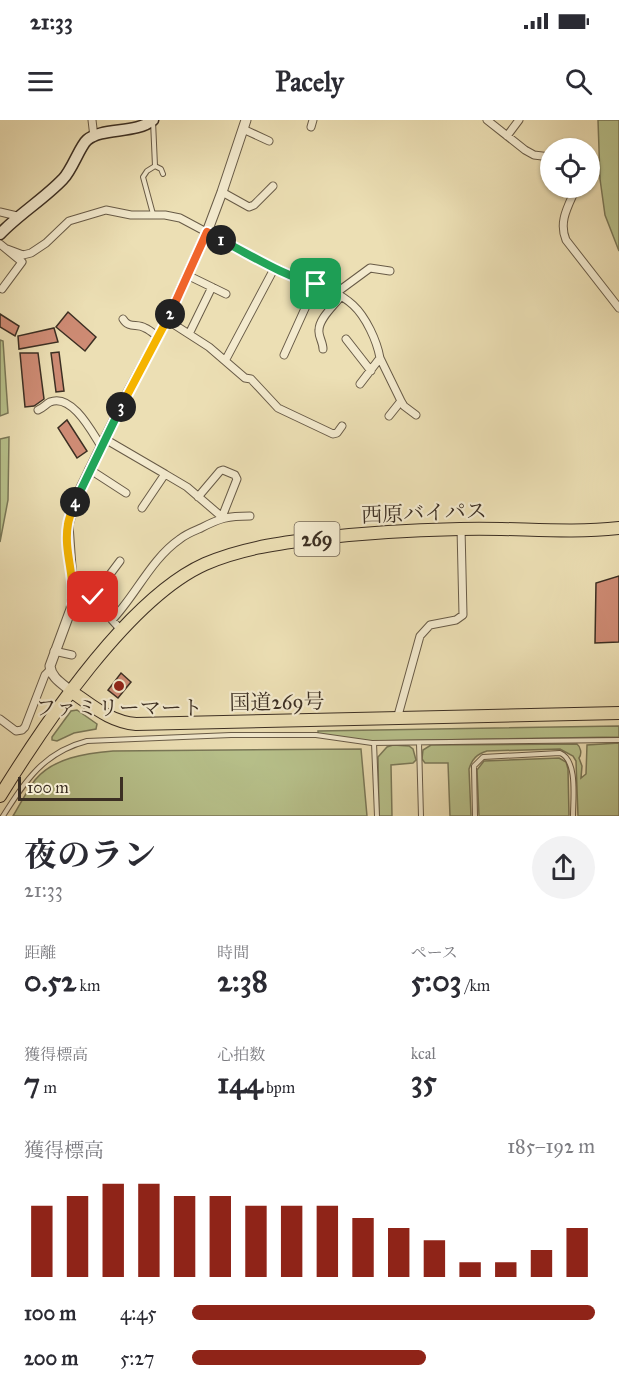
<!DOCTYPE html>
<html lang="ja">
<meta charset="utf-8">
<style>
:root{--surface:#fff;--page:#f2f2f3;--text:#2b2b33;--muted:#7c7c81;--accent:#8f2418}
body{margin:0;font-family:"IM FELL Great Primer","Noto Serif JP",serif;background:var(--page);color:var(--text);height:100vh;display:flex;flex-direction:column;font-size:22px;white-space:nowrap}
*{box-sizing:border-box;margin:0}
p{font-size:20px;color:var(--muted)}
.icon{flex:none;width:33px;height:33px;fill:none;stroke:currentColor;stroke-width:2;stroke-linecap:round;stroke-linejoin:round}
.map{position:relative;height:696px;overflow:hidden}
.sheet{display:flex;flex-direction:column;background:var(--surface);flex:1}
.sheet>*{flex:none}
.buttons{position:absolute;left:540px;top:18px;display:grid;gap:12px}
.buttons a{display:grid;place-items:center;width:60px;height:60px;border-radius:50%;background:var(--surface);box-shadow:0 2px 4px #0004;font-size:30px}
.scale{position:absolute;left:18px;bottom:15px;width:105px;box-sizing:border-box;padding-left:6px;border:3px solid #3c2f23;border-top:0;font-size:16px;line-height:21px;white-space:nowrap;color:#3c2f23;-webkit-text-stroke:4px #f3eace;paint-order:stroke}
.pin{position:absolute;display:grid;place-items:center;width:51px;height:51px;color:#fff;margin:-26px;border-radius:12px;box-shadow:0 3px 9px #0006}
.km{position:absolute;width:30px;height:30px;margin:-15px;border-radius:50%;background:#222;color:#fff;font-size:16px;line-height:30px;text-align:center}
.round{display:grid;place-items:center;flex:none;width:63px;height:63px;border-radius:32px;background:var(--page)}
.headline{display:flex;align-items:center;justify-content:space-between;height:102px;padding:0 24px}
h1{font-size:33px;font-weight:700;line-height:45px}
.figures{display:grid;grid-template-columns:repeat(3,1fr);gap:9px;height:102px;padding:6px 24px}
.figures div{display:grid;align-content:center}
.figures b{font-size:30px;font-weight:700}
.figures small{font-size:16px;font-weight:400}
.figures p{font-size:16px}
.chart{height:168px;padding:12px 24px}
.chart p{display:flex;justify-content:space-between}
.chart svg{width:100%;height:108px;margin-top:6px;stroke:var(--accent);stroke-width:6}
ul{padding:0 24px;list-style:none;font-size:20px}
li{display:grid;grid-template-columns:96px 72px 1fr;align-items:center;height:45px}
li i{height:15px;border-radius:8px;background:var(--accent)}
.status{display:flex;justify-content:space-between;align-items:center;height:42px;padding:0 30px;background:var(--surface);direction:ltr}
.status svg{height:16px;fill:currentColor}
header{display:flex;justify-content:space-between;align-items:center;height:78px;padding:0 24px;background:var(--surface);font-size:27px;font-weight:700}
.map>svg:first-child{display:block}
.green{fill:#b8c28c;stroke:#7a7858;stroke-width:1.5}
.building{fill:#ce8b74;stroke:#3c2f23;stroke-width:1.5}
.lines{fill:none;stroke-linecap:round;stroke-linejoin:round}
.service-casing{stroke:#685b47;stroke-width:6}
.minor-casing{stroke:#685b47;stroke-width:9}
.tertiary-casing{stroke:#685b47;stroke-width:11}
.secondary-casing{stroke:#3c2f23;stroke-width:13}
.trunk-casing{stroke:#3c2f23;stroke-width:14}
.service{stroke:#f3eace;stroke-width:4}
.minor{stroke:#f3eace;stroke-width:7}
.tertiary{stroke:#f3eace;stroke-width:9}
.secondary{stroke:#f3eace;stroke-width:10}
.trunk{stroke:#ecdfb4;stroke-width:12}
.split-1-casing{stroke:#fff;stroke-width:12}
.split-2-casing{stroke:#fff;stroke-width:12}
.split-3-casing{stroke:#fff;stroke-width:12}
.split-4-casing{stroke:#fff;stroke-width:12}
.split-5-casing{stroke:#fff;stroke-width:12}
.split-1{stroke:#22a559;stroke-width:8}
.split-2{stroke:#f0652b;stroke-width:8}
.split-3{stroke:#f5b400;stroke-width:8}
.split-4{stroke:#22a559;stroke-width:8}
.split-5{stroke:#f5b400;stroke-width:8}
.poi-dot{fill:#8f2418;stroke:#f3eace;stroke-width:2}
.labels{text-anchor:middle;stroke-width:4.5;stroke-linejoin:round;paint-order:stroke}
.shield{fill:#f3eace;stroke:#736756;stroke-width:1.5}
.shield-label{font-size:20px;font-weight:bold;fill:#3c2f23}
.street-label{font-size:21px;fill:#3c2f23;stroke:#f3eace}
.poi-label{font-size:21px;fill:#3c2f23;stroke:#f3eace}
</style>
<div class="status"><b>21:33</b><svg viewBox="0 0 49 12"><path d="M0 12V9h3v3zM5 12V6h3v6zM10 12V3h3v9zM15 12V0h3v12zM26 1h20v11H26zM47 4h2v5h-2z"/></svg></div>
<header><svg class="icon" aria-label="menu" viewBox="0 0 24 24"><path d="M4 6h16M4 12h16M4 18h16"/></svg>Pacely<svg class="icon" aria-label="search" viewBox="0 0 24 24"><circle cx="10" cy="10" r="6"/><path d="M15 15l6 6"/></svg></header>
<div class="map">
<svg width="619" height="696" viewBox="0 0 619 696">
<rect width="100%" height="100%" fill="#ecdfb4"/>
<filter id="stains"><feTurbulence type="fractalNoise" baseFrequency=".00333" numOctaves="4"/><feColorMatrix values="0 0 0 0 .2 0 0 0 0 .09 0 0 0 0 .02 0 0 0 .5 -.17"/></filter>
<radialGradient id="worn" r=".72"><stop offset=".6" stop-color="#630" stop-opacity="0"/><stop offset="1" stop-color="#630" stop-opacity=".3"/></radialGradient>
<path class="green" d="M598,0H619V131L605,95L600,59Z
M0,220L3,221L8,293L0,296Z
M9,317L8,380L0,422V319Z
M77,590L97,604L96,609L74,613L57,621L52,620V617L71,591Z
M619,606V617L369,621L318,615V611Z
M619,623V696H578L576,641L573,636L560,629L487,631C477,634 472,639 469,649L471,696H450L448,643H425L422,639L423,630L431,625L577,624C581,627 582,634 579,638L582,646L581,658L586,654L587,625Z
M393,625L409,626L413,629L416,640L413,643L391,645L392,696H379L378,637L387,627Z
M361,629L367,696H13C20,684 27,671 35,660C53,638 86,633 113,631Z
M559,638L566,642L568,649L569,696H479L477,650L484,641Z"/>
<path class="building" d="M68,192L96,217L85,231L56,207Z
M0,194L19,206L15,216L0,207Z
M54,208L58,222L19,229L18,216Z
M59,232L64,271L56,272L51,233Z
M20,233H38L44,279L34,286L25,287Z
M67,300L87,331L77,338L58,308Z
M619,456V522L595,523L596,463Z
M121,553L131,562L118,578L108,570Z"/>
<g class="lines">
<g class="service-casing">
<path id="service" d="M155,46L161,49L163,54
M153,94L143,57L147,51L155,46L153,1
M374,623L377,696
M419,623L421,696
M3,696C26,660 44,632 87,621L231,615H316L372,623L619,620
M475,696L474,646L483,637L560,633C578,640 573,679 573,696"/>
</g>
<g class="minor-casing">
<path id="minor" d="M92,0L94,17
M487,0L525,30L534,35L550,37
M311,7L313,0
M243,9L269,21
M507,16L519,0
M576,68C569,85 558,101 566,120L619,188
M222,72L249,87L254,85L273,66
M0,92L17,96
M0,124L22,142L2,169
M7,129L23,135L31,133L46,123L69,101L106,90L131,95H165L180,98C214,116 248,135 283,151C307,162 333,167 353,185C366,197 377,221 380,238L360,264
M187,155L226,174
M336,173L370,148L390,151
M123,199C129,209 137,203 145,208C150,210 154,214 158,217
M167,200L209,227L245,258L251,259L278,288L333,314L337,313L342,306
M189,214L212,167
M346,219L371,251
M323,229C323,222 318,216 319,210C319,198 335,185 341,176
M284,235L316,164
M380,238L401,281L389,296
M225,241L275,147
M401,281L404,286L416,295
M38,290C43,288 46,284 50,282C72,273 92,312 101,326
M105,319L165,354L142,388
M89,349L126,373
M165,354L187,367L222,397L237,359L235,355L223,350L220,351L198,377
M72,484L88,481L93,477L120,441
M122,511L112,500C136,475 151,439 180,419C186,414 194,411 201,408C220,398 228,396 250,396
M54,531L72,535
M0,599L16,611L22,610L25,607L45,555L50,550
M397,599L420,516L430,505L456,500L463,495L461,408"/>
</g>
<g class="tertiary-casing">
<path id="tertiary" d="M72,572C63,564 51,558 50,546L71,489L73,475L68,405L76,378L125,278L167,200L207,112L222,72L246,0"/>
</g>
<g class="secondary-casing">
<path id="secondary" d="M0,114C19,94 44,79 63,59C72,50 80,26 87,20C102,7 136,14 153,0"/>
</g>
<g class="trunk-casing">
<path id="trunk" d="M72,572C93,586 110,602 136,604L619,593
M0,676C44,605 129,478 205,444C239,429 275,424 311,419C360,413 410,410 460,409C513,407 566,414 619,408"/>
</g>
<use href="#service" class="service"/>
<use href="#minor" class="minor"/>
<use href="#tertiary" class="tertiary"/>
<use href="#secondary" class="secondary"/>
<use href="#trunk" class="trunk"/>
</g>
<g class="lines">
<g class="split-1-casing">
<path id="split-1" d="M221,120C251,135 283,156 316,164"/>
</g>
<g class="split-2-casing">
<path id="split-2" d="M170,194L207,112L221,120"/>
</g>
<g class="split-3-casing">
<path id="split-3" d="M121,287L170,194"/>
</g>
<g class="split-4-casing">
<path id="split-4" d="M75,382L121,287"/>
</g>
<g class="split-5-casing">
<path id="split-5" d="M75,382C73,389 69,397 68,404C63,431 76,457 72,484L88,481L93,477"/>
</g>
<use href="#split-1" class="split-1"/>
<use href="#split-2" class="split-2"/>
<use href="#split-3" class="split-3"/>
<use href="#split-4" class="split-4"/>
<use href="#split-5" class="split-5"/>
</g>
<circle class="poi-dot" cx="119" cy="566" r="6"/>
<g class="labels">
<rect class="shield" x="294.5" y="402" width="45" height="34" rx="4.5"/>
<g class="shield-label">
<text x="317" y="426">269</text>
</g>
<g class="street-label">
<text transform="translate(424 393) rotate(-2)" y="7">西原バイパス</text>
<text transform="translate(277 582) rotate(-1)" y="7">国道269号</text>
</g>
<g class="poi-label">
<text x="119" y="595">ファミリーマート</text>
</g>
</g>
<rect width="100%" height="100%" filter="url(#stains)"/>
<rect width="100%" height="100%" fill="url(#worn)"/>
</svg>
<div class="buttons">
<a><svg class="icon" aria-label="locate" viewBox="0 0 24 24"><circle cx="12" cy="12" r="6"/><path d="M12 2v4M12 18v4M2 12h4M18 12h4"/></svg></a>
</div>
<div class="scale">100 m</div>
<div class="pin" style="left:316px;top:164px;background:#1e9e55"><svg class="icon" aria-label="arrive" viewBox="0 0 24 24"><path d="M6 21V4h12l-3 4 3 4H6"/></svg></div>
<div class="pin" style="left:93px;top:477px;background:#d93025"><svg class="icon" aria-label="check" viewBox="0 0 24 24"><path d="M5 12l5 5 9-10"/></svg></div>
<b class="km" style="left:221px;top:120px">1</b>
<b class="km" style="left:170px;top:194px">2</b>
<b class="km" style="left:121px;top:287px">3</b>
<b class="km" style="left:75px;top:382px">4</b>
</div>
<section class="sheet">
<div class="headline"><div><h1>夜のラン</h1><p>21:33</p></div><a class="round"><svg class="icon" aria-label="share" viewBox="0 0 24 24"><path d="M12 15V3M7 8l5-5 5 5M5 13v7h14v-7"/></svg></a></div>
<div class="figures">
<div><p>距離</p><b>0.52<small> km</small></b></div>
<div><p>時間</p><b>2:38</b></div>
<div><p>ペース</p><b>5:03<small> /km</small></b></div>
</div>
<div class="figures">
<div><p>獲得標高</p><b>7<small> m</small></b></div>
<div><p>心拍数</p><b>144<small> bpm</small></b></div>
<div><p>kcal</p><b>35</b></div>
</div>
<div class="chart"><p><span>獲得標高</span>185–192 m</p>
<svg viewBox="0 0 160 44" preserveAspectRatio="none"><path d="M5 44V15M15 44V11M25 44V6M35 44V6M45 44V11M55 44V11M65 44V15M75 44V15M85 44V15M95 44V20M105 44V24M115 44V29M125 44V38M135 44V38M145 44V33M155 44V24"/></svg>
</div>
<ul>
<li><b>100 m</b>4:45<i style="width:100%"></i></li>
<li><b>200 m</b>5:27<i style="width:58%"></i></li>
</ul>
</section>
